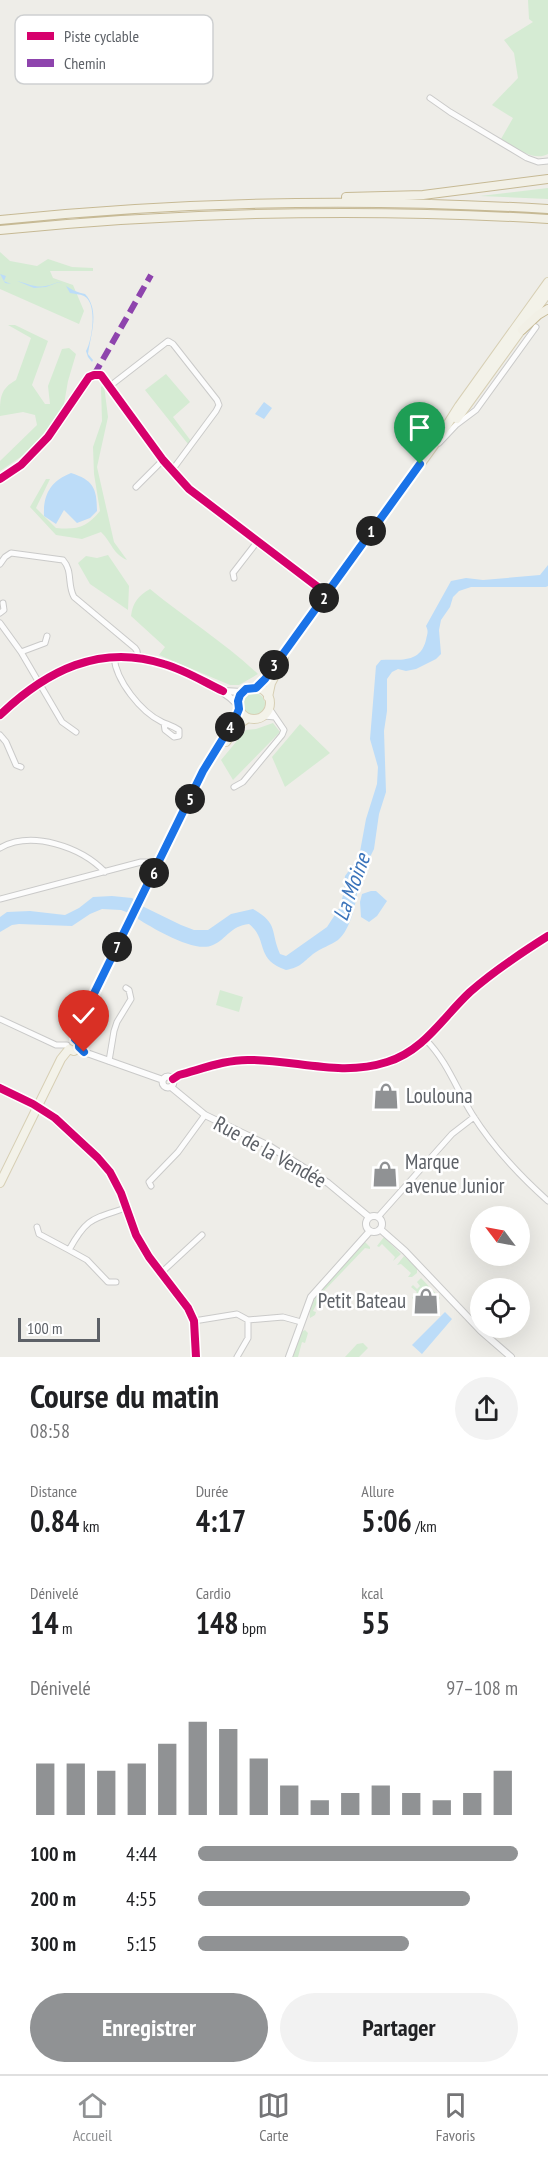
<!DOCTYPE html>
<html lang="fr">
<meta charset="utf-8">
<style>
:root{--surface:#fff;--page:#f2f2f2;--text:#202124;--muted:#757577;--line:#e0e0e0;--accent:#909294}
body{margin:0;font-family:"PT Sans Narrow",sans-serif;background:var(--page);color:var(--text);height:100vh;display:flex;flex-direction:column;font-size:22px;white-space:nowrap}
*{box-sizing:border-box;margin:0}
p{font-size:20px;color:var(--muted)}
.icon{flex:none;width:33px;height:33px;fill:none;stroke:currentColor;stroke-width:2;stroke-linecap:round;stroke-linejoin:round}
.map{position:relative;height:1357px;overflow:hidden}
.details{display:flex;flex-direction:column;background:var(--surface);flex:1}
.details>*{flex:none}
.needle{width:39px;rotate:302deg}
.buttons{position:absolute;left:470px;top:1206px;display:grid;gap:12px}
.buttons a{display:grid;place-items:center;width:60px;height:60px;border-radius:50%;background:var(--surface);box-shadow:0 6px 24px #0002;font-size:30px}
.scale{position:absolute;left:18px;bottom:15px;width:82px;box-sizing:border-box;padding-left:6px;border:3px solid #5d6167;border-top:0;font-size:16px;line-height:21px;white-space:nowrap;color:#5d6167;-webkit-text-stroke:4px #fff;paint-order:stroke}
.pin{position:absolute;display:grid;place-items:center;width:51px;height:51px;color:#fff;margin:-62px -26px;border-radius:50% 50% 50% 0;rotate:-45deg;box-shadow:0 0 6px #0007}
.pin .icon{rotate:45deg}
.km{position:absolute;width:30px;height:30px;margin:-15px;border-radius:50%;background:#222;color:#fff;font-size:16px;line-height:30px;text-align:center}
.round{display:grid;place-items:center;flex:none;width:63px;height:63px;border-radius:32px;background:var(--page)}
.head{display:flex;align-items:center;justify-content:space-between;height:102px;padding:0 30px}
h1{font-size:33px;font-weight:800;line-height:45px}
.metrics{display:grid;grid-template-columns:repeat(3,1fr);gap:9px;height:102px;padding:6px 30px}
.metrics div{display:grid;align-content:center}
.metrics b{font-size:30px;font-weight:800}
.metrics small{font-size:16px;font-weight:400}
.metrics p{font-size:16px}
.chart{height:168px;padding:12px 30px}
.chart p{display:flex;justify-content:space-between}
.chart svg{width:100%;height:108px;margin-top:6px;stroke:var(--accent);stroke-width:6}
.button{display:flex;gap:12px;margin-top:auto;padding:12px 30px}
.button a{flex:1;height:69px;border-radius:36px;background:var(--accent);color:#fff;font-size:24px;font-weight:800;line-height:69px;text-align:center}
.button a+a{background:var(--page);color:var(--text)}
ul{padding:0 30px;list-style:none;font-size:20px}
li{display:grid;grid-template-columns:96px 72px 1fr;align-items:center;height:45px}
li i{height:15px;border-radius:8px;background:var(--accent)}
.menu{display:flex;justify-content:space-around;align-items:center;height:84px;border-top:2px solid var(--line);background:var(--surface);font-size:16px;color:var(--muted)}
.menu a{display:grid;justify-items:center;gap:3px}
.menu .current{color:var(--accent)}
.map>svg:first-child{display:block}
.green{fill:#d5ebd3}
.water{fill:#bcdcf8}
.lines{fill:none;stroke-linecap:round;stroke-linejoin:round}
.minor-casing{stroke:#cacac9;stroke-width:7}
.tertiary-casing{stroke:#cacac9;stroke-width:8}
.primary-casing{stroke:#d7cfb4;stroke-width:10}
.trunk-casing{stroke:#c6b994;stroke-width:10}
.minor{stroke:#fcfcfc;stroke-width:5}
.tertiary{stroke:#fcfcfc;stroke-width:6}
.primary{stroke:#f3f2e9;stroke-width:8}
.trunk{stroke:#f2f0e6;stroke-width:8}
.quiet{stroke:#8e44ad;stroke-width:6;stroke-dasharray:12 6;stroke-linecap:butt}
.cycleway-casing{stroke:#fff;stroke-width:11}
.cycleway{stroke:#d6006c;stroke-width:8}
.route-casing{stroke:#fff;stroke-width:12}
.route{stroke:#1a73e8;stroke-width:8}
.labels{text-anchor:middle;stroke-width:5;stroke-linejoin:round;paint-order:stroke}
.poi-label{font-size:21px;fill:#5d6167;stroke:#fff;text-anchor:start}
.street-label{font-size:21px;fill:#5d6167;stroke:#fff}
.water-label{font-size:22px;font-style:italic;fill:#3a73ba;stroke:#fff}
.key{fill:#fff;stroke:#ced0d1;stroke-width:1.5}
.key-label{font-size:16px;fill:#5d6167}
</style>
<div class="map">
<svg width="548" height="1357" viewBox="0 0 548 1357">
<rect width="100%" height="100%" fill="#eeede8"/>
<path class="green" d="M528,0H548V154C533,162 514,147 501,139L513,118L492,105L518,78L514,53L504,40L533,22L529,19Z
M548,188V199L480,196Z
M0,252L10,261L37,266L48,259L72,267L93,268V271H50L53,278L73,285L84,311L79,324L0,289Z
M8,325H15L48,341L32,385L45,404H50L48,386L62,349L69,348L76,354L68,381L63,410L28,452L0,471V461L37,425L35,415L23,412L0,416C0,398 0,389 16,380L31,338Z
M166,374L190,402L173,417L191,441L188,444L145,390Z
M104,385L108,417L97,467L114,542L127,560C112,553 113,544 101,532L82,539L56,535L30,507L46,479H50L36,508L56,528C78,530 87,527 100,511L94,474L93,447L102,421L101,387Z
M108,555L129,586L128,610L90,584L78,563L86,556L97,558Z
M150,589C185,618 224,642 258,674L239,685H230L159,655L165,647L131,616C133,602 138,596 150,589Z
M243 704a11 11 0 1 1 22 0a11 11 0 1 1-22 0Z
M273,723L280,732L233,780L221,760L246,730L256,729Z
M300,724L330,753L285,787L272,757Z
M220,990L243,997L239,1012L216,1005Z
M384,1237L401,1254L393,1261L395,1257L382,1244L379,1247L377,1246Z
M365,1242L370,1247V1249L365,1248L322,1293L313,1311L316,1312L315,1315L310,1318C306,1296 350,1258 365,1242Z
M404,1256L417,1268V1273L412,1277H408L411,1273L401,1264L397,1265Z
M421,1278L440,1298L435,1305L422,1293L415,1300L412,1298L417,1292L411,1287L413,1285L417,1289L420,1286L417,1282Z
M305,1330L308,1333L305,1343L302,1342L298,1357H293L301,1332Z
M363,1343L368,1348L359,1357H345L357,1344Z"/>
<path class="water" d="M0,274L6,276L4,281L11,284L17,281C36,286 38,290 58,282C68,286 73,292 85,294C100,310 91,334 88,354L93,360L92,362L88,357L86,351C92,341 98,303 84,296C80,294 74,294 70,293L66,286L59,282L46,287L34,288L17,281L11,284L5,283Z
M264,402L272,408L264,419L255,414Z
M71,473C93,480 97,488 97,511L90,518L77,523L64,510L56,524L44,516C43,494 51,481 71,473Z
M548,565V586L546,587H471L459,591L453,597L450,607L441,620L439,630L441,654L436,659L416,669L406,671L398,669L392,672L387,679V711L384,731L386,792L379,814L374,849L356,885L358,887C356,903 351,929 338,940C331,945 321,948 313,954C302,963 301,967 286,970C254,959 269,940 249,924C230,926 227,939 213,945C195,954 153,928 138,919L137,916L121,910L102,909L90,914L72,926L19,924L12,925L0,932V917L7,912L30,911L65,915L79,908L93,897L112,896L132,898L142,906L181,925L194,930H208L231,914L253,909C279,924 270,931 280,954L286,956L327,927L340,907L344,891L345,876L359,857L366,819L377,784L378,767L370,739L376,666L381,660C400,659 420,664 426,640C427,634 429,632 426,626L451,581L466,578L483,580L540,575Z
M371,891H376L387,901L377,916L369,922L361,917L360,902L362,894Z
M445,1312L452,1319L422,1354L412,1345Z"/>
<g class="lines">
<g class="minor-casing">
<path id="minor" d="M430,98L450,112L527,158L538,162L548,161
M110,386L168,341L173,344L217,400L219,405L216,411L173,469
M439,443L456,425L476,410L536,327
M0,479L21,465L48,437L89,377L94,375H101L163,460L189,489L327,594
M136,487L163,460
M0,564L5,557L11,553L63,560C73,571 67,585 74,597L135,648L137,651L138,658
M234,578L233,573L257,542
M0,613L4,610L3,603
M0,623L21,652L62,722L76,732
M21,652L45,643L47,636
M114,657C116,681 141,712 162,722C169,725 173,726 179,730V736L174,737L165,730L164,723
M264,716L275,717
M0,735L6,742L16,765L21,767
M234,787L243,782L282,735L284,730L269,708
M0,848C32,830 81,847 105,872
M0,899L141,862H148L158,864
M0,1019L56,1045H67
M426,1040C447,1061 457,1090 472,1114C492,1146 520,1176 548,1201
M109,1061L114,1031L117,1022L131,999L129,990L126,988
M0,1088L33,1104L55,1118L98,1158L110,1172L121,1193L136,1235L149,1257L188,1308L194,1321L196,1357
M151,1186L149,1182L178,1152L205,1115
M378,1217L452,1134L474,1117
M37,1227L39,1234L69,1250
M162,1272L202,1235
M116,1282H108L87,1260L69,1250C87,1217 93,1219 126,1208
M194,1321L237,1314L248,1320L283,1317L301,1322
M237,1357L248,1338V1320"/>
</g>
<g class="tertiary-casing">
<path id="tertiary" d="M224,691L242,692
M0,715C59,659 120,639 196,678C211,686 226,692 238,705
M79,1047L84,1052L163,1080
M162.5 1082a5.5 5.5 0 1 1 11 0a5.5 5.5 0 1 1-11 0Z
M173,1079L179,1075C202,1069 226,1059 251,1060C296,1060 341,1077 387,1062C424,1051 443,1017 470,992C494,971 521,953 548,936
M171,1087L205,1115L269,1146L328,1183L369,1217
M366 1224a8 8 0 1 1 16 0a8 8 0 1 1-16 0Z
M380,1229L405,1251L481,1331L511,1357
M289,1357L311,1297L370,1231"/>
</g>
<g class="primary-casing">
<path id="primary" d="M457,419L548,293
M238 703a16 16 0 1 1 32 0a16 16 0 1 1-32 0Z
M256,688L265,679L435,444L459,406L548,282
M268,697L271,683L284,659
M226,742L239,724L248,718
M75,1039L82,1019L203,771L239,709
M69,1049L74,1051L79,1047V1043L75,1039
M0,1183L61,1059L69,1049"/>
</g>
<g class="trunk-casing">
<path id="trunk" d="M346,197L423,195L548,179
M0,220C182,201 365,198 548,209
M0,230C182,212 365,208 548,219
M522,330L538,315L548,309"/>
</g>
<use href="#minor" class="minor"/>
<use href="#tertiary" class="tertiary"/>
<use href="#primary" class="primary"/>
<use href="#trunk" class="trunk"/>
<path class="quiet" d="M94,375L151,275"/>
<g class="cycleway-casing">
<path id="cycleway" d="M0,479L21,465L48,437L89,377L94,375H101L163,460L189,489L327,594
M0,715C46,671 100,643 164,664C185,670 204,682 223,691
M75,1039L82,1019L132,916
M173,1079L179,1075C202,1069 226,1059 251,1060C296,1060 341,1077 387,1062C424,1051 443,1017 470,992C494,971 521,953 548,936
M0,1088L33,1104L55,1118L98,1158L110,1172L121,1193L136,1235L149,1257L188,1308L194,1321L196,1357"/>
</g>
<use href="#cycleway" class="cycleway"/>
</g>
<g class="lines">
<g class="route-casing">
<path id="route" d="M84,1052L79,1047V1043L75,1039L82,1018L203,771L235,719L239,709L238,701L240,695L246,689L256,688L265,679L420,464"/>
</g>
<use href="#route" class="route"/>
</g>
<defs>
<g id="shop-bare" transform="scale(2.07)"><path d="M-5-2.5h2.3a2.7 3.5 0 0 1 5.4 0H5L5.5 6h-11ZM-1.5-2.5h3a1.5 2.3 0 0 0-3 0Z" fill="#909294" stroke="#fff" stroke-width="2.5" paint-order="stroke"/></g>
</defs>
<g fill-rule="evenodd">
<use href="#shop-bare" x="386" y="1096"/>
<use href="#shop-bare" x="385" y="1174"/>
<use href="#shop-bare" x="426" y="1301"/>
</g>
<g class="labels">
<g class="poi-label">
<text x="406" y="1103">Loulouna</text>
<text x="405" y="1169">Marque<tspan x="405" dy="24">avenue Junior</tspan></text>
<text x="406" y="1308" text-anchor="end">Petit Bateau</text>
</g>
<g class="street-label">
<text transform="translate(270 1152) rotate(29)" y="7">Rue de la Vendée</text>
</g>
<g class="water-label">
<text transform="translate(351 887) rotate(-70)" y="8">La Moine</text>
</g>
</g>
<rect x="15" y="15" width="198" height="69" rx="9" class="key"/>
<rect x="27" y="32" width="27" height="8" fill="#d6006c"/>
<rect x="27" y="59" width="27" height="8" fill="#8e44ad"/>
<g class="key-label">
<text x="64" y="42">Piste cyclable</text>
<text x="64" y="69">Chemin</text>
</g>
</svg>
<div class="buttons">
<a><svg class="needle" viewBox="-14 -14 28 28"><path d="M0-13l5 13h-10z" fill="#e53935"/><path d="M0 13l5-13h-10z" fill="#757577"/></svg></a>
<a><svg class="icon" aria-label="locate" viewBox="0 0 24 24"><circle cx="12" cy="12" r="6"/><path d="M12 2v4M12 18v4M2 12h4M18 12h4"/></svg></a>
</div>
<div class="scale">100 m</div>
<div class="pin" style="left:420px;top:464px;background:#1e9e55"><svg class="icon" aria-label="arrive" viewBox="0 0 24 24"><path d="M6 21V4h12l-3 4 3 4H6"/></svg></div>
<div class="pin" style="left:84px;top:1052px;background:#d93025"><svg class="icon" aria-label="check" viewBox="0 0 24 24"><path d="M5 12l5 5 9-10"/></svg></div>
<b class="km" style="left:371px;top:531px">1</b>
<b class="km" style="left:324px;top:598px">2</b>
<b class="km" style="left:274px;top:665px">3</b>
<b class="km" style="left:230px;top:727px">4</b>
<b class="km" style="left:190px;top:799px">5</b>
<b class="km" style="left:154px;top:873px">6</b>
<b class="km" style="left:117px;top:947px">7</b>
</div>
<section class="details">
<div class="head"><div><h1>Course du matin</h1><p>08:58</p></div><a class="round"><svg class="icon" aria-label="share" viewBox="0 0 24 24"><path d="M12 15V3M7 8l5-5 5 5M5 13v7h14v-7"/></svg></a></div>
<div class="metrics">
<div><p>Distance</p><b>0.84<small> km</small></b></div>
<div><p>Durée</p><b>4:17</b></div>
<div><p>Allure</p><b>5:06<small> /km</small></b></div>
</div>
<div class="metrics">
<div><p>Dénivelé</p><b>14<small> m</small></b></div>
<div><p>Cardio</p><b>148<small> bpm</small></b></div>
<div><p>kcal</p><b>55</b></div>
</div>
<div class="chart"><p><span>Dénivelé</span>97–108 m</p>
<svg viewBox="0 0 160 44" preserveAspectRatio="none"><path d="M5 44V23M15 44V23M25 44V26M35 44V23M45 44V15M55 44V6M65 44V9M75 44V21M85 44V32M95 44V38M105 44V35M115 44V32M125 44V35M135 44V38M145 44V35M155 44V26"/></svg>
</div>
<ul>
<li><b>100 m</b>4:44<i style="width:100%"></i></li>
<li><b>200 m</b>4:55<i style="width:85%"></i></li>
<li><b>300 m</b>5:15<i style="width:66%"></i></li>
</ul>
<div class="button"><a>Enregistrer</a><a>Partager</a></div>
</section>
<nav class="menu">
<a class="current"><svg class="icon" aria-label="home" viewBox="0 0 24 24"><path d="M3 11l9-7 9 7M6 9v11h12V9"/></svg>Accueil</a>
<a><svg class="icon" aria-label="map" viewBox="0 0 24 24"><path d="M3 6l6-2 6 2 6-2v14l-6 2-6-2-6 2zM9 4v14M15 6v14"/></svg>Carte</a>
<a><svg class="icon" aria-label="saved" viewBox="0 0 24 24"><path d="M7 4h10v16l-5-4-5 4z"/></svg>Favoris</a>
</nav>
